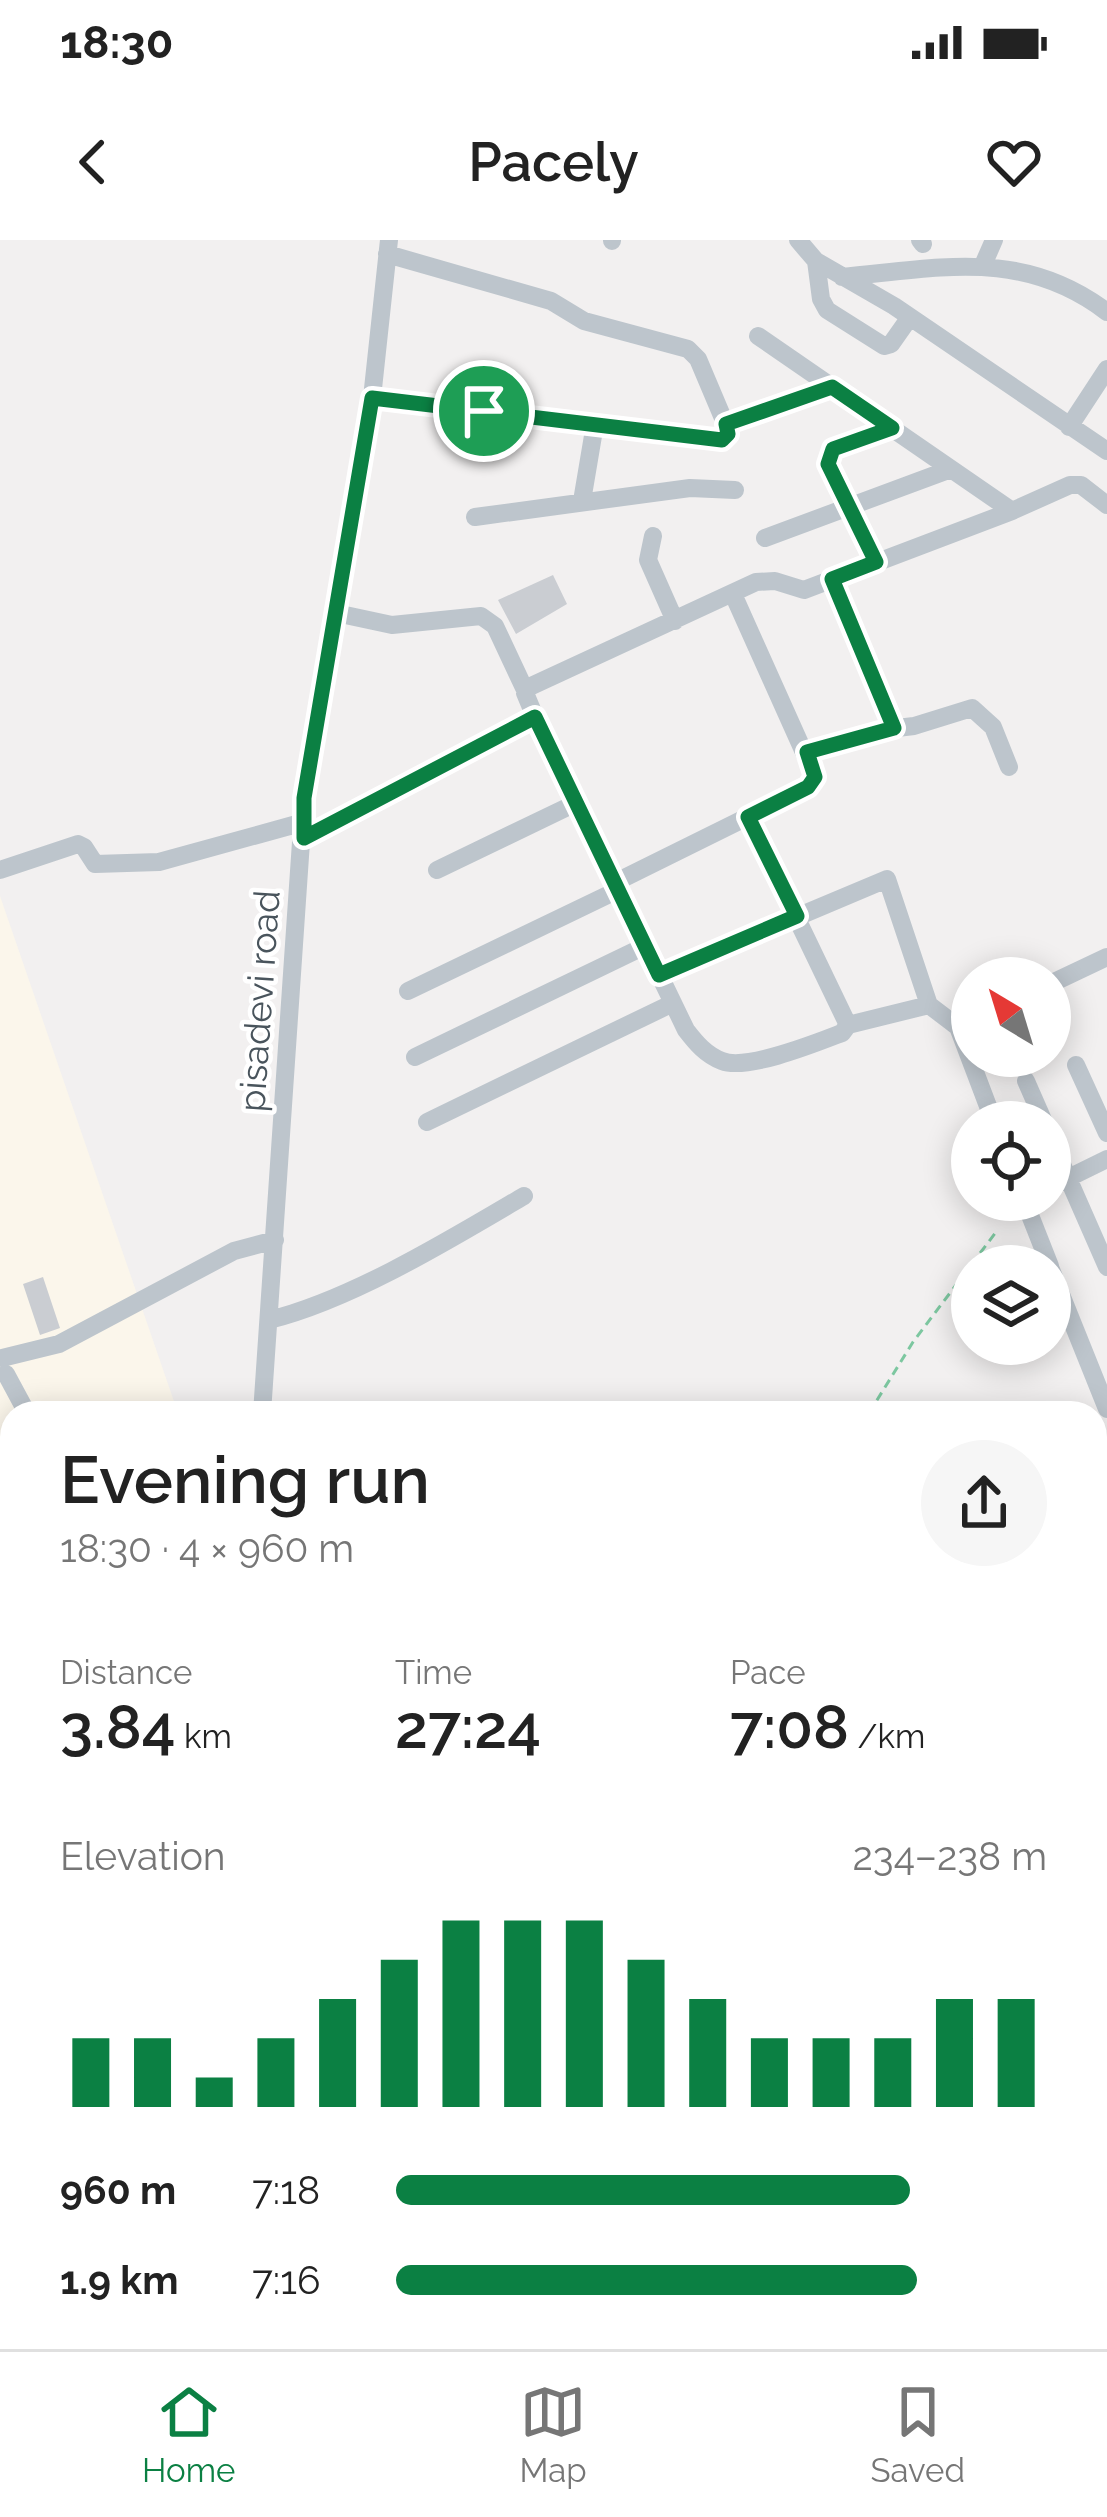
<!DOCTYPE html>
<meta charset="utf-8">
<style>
:root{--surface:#fff;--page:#f6f6f6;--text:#222;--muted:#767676;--line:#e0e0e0;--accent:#0b8043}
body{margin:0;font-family:Raleway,sans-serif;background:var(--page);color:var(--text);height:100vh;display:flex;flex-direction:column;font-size:45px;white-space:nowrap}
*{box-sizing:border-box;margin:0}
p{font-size:39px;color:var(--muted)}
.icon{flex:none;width:66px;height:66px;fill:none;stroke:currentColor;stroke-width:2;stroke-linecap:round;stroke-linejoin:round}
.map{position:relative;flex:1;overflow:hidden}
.side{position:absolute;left:0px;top:1161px;width:1107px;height:948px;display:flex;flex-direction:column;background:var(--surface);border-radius:36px 36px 0 0;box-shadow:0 6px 30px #0003}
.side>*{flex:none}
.needle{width:78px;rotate:322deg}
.fabs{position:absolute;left:951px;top:717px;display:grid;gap:24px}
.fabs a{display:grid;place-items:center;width:120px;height:120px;border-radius:50%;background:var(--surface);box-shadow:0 6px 30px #0003;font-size:60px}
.pin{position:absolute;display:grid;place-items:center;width:102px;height:102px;color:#fff;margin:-51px;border:6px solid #fff;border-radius:50%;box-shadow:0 3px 12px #0007}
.round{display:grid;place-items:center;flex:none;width:126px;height:126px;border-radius:63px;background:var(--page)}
.head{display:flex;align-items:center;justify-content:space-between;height:204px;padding:0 60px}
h1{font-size:66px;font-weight:600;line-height:90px}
.metrics{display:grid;grid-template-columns:repeat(3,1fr);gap:18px;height:204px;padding:12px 60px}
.metrics div{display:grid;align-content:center}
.metrics b{font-size:60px;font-weight:600}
.metrics small{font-size:33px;font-weight:400}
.metrics p{font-size:33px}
.chart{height:336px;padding:24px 60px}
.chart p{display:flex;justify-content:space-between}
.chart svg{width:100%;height:216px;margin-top:12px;stroke:var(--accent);stroke-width:6}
ul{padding:0 60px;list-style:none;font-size:39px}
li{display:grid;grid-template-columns:192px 144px 1fr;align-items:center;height:90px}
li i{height:30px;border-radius:15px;background:var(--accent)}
.status{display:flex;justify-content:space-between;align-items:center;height:84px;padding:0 60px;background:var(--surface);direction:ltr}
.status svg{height:33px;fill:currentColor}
header{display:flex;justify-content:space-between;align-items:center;height:156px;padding:0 60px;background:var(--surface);font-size:54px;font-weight:600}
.dock{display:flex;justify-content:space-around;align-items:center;height:168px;border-top:3px solid var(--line);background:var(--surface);font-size:33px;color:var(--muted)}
.dock a{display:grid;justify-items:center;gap:6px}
.dock .selected{color:var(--accent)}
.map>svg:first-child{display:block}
.commercial{fill:#fbf6eb}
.building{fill:#cacdd2}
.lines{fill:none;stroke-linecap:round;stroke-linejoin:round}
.path{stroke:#7dc7a0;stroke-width:3;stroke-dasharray:9 6;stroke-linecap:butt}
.minor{stroke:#bdc5cc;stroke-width:18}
.route-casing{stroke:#fff;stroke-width:24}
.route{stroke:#0b8043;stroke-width:15}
.labels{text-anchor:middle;stroke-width:9;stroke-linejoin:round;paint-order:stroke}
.street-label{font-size:36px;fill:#49545c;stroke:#fff}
</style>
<div class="status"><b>18:30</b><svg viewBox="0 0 49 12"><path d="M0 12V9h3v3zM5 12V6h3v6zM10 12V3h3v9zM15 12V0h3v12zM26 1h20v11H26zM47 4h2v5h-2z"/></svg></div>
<header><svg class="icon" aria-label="back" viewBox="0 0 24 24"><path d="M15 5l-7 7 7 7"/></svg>Pacely<svg class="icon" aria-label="heart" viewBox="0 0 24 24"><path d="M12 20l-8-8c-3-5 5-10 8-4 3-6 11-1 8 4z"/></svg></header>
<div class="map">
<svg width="1107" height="2109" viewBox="0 0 1107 2109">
<rect width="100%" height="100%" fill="#f2f0f0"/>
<path class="commercial" d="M0,656L178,1173H12V1926L0,1928Z"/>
<path class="building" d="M553,335L567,364L516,394L498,360Z
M43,1037L60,1088L40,1095L23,1044Z"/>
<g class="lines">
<path class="path" d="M869,1173L913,1102L996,992
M1095,1378L1107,1391"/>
<path class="minor" d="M612,0V1
M798,0L816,21L894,66L1107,211
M920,0L923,4
M816,21L821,59L827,70L884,106L891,104L910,77
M983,25L994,0
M842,37C941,28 1023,8 1107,72
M758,96L1012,271
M372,158L722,200L728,190L698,119L688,109L584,81L551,61L387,14
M726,184L832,147
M1069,187L1107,129
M582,261L595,184
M475,277L690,248L735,250
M653,296L648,320L675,381
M765,298L951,229
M876,323L828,224L833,210L892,188
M832,339L894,488
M336,373L392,385L481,376L495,386L525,450
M535,477L686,790C696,803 706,815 722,821C747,831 816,803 842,793L848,785L929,765L887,639L659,735
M807,513L880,490L914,486L972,468L993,487L1009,527
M748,577L848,785
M304,598L535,477L525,453L527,448L756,342L775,341L804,350L1012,271L1070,245H1081L1107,265
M0,630L78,604L84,607L95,624L159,622L304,582
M437,630L576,563
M614,643L808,547L815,537L733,354
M1050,744L1107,717
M408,751L618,650
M929,765L958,787L994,882
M415,817L645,706
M1076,825L1107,893
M1026,841L1044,882
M427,882L673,763
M1050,897L1107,1027
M1050,947L1107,919
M1024,960L1050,1026
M1050,1027L1107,1169
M269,1080C351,1060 451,999 524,956
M2,1118L59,1104L234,1011L275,1000
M6,1134L27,1173
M262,1173L304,558L372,158L389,0
M0,1255L12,1252
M0,1435L12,1438
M1095,1616L1107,1602
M0,1776L12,1773
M0,1923L12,1922
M0,2013L12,2012
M568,2097L578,2109
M1040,2097L1050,2109
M109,2109L111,2097
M216,2109L235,2097
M401,2109L415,2097"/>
</g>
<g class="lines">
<g class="route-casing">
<path id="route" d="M832,147L892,188L833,209L828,224L876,322L832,339L894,488L807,512L815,537L808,547L748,577L797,676L659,735L535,477L304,598V558L372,158L722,200L728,194L726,184Z"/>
</g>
<use href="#route" class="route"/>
</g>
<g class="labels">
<g class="street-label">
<text transform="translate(259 761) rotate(-86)" y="13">pisadevi road</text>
</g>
</g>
</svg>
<div class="fabs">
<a><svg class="needle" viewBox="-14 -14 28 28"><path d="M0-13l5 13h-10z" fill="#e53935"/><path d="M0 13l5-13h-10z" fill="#767676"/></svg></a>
<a><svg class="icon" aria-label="locate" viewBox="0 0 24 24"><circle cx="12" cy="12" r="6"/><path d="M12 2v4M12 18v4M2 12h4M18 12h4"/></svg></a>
<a><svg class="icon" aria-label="layers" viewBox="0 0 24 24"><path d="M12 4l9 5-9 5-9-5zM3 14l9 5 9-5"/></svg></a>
</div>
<div class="pin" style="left:484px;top:171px;background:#1e9e55"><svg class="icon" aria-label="arrive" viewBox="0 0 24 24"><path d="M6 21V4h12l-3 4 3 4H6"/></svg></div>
<section class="side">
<div class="head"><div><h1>Evening run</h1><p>18:30 · 4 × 960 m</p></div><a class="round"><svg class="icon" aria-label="share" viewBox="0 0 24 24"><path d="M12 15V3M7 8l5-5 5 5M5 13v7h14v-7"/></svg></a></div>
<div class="metrics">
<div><p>Distance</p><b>3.84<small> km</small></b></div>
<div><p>Time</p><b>27:24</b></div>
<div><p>Pace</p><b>7:08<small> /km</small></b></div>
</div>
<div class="chart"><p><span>Elevation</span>234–238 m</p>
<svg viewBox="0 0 160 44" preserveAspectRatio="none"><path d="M5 44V30M15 44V30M25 44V38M35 44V30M45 44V22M55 44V14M65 44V6M75 44V6M85 44V6M95 44V14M105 44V22M115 44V30M125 44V30M135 44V30M145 44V22M155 44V22"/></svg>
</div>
<ul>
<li><b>960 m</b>7:18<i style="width:79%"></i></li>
<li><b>1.9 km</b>7:16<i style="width:80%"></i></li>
</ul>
</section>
</div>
<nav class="dock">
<a class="selected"><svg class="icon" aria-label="home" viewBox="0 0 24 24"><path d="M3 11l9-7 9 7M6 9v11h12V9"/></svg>Home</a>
<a><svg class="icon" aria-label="map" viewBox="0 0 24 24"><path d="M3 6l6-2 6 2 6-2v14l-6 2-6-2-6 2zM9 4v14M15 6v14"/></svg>Map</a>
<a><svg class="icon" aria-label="saved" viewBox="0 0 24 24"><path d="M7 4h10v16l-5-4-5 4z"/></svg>Saved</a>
</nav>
